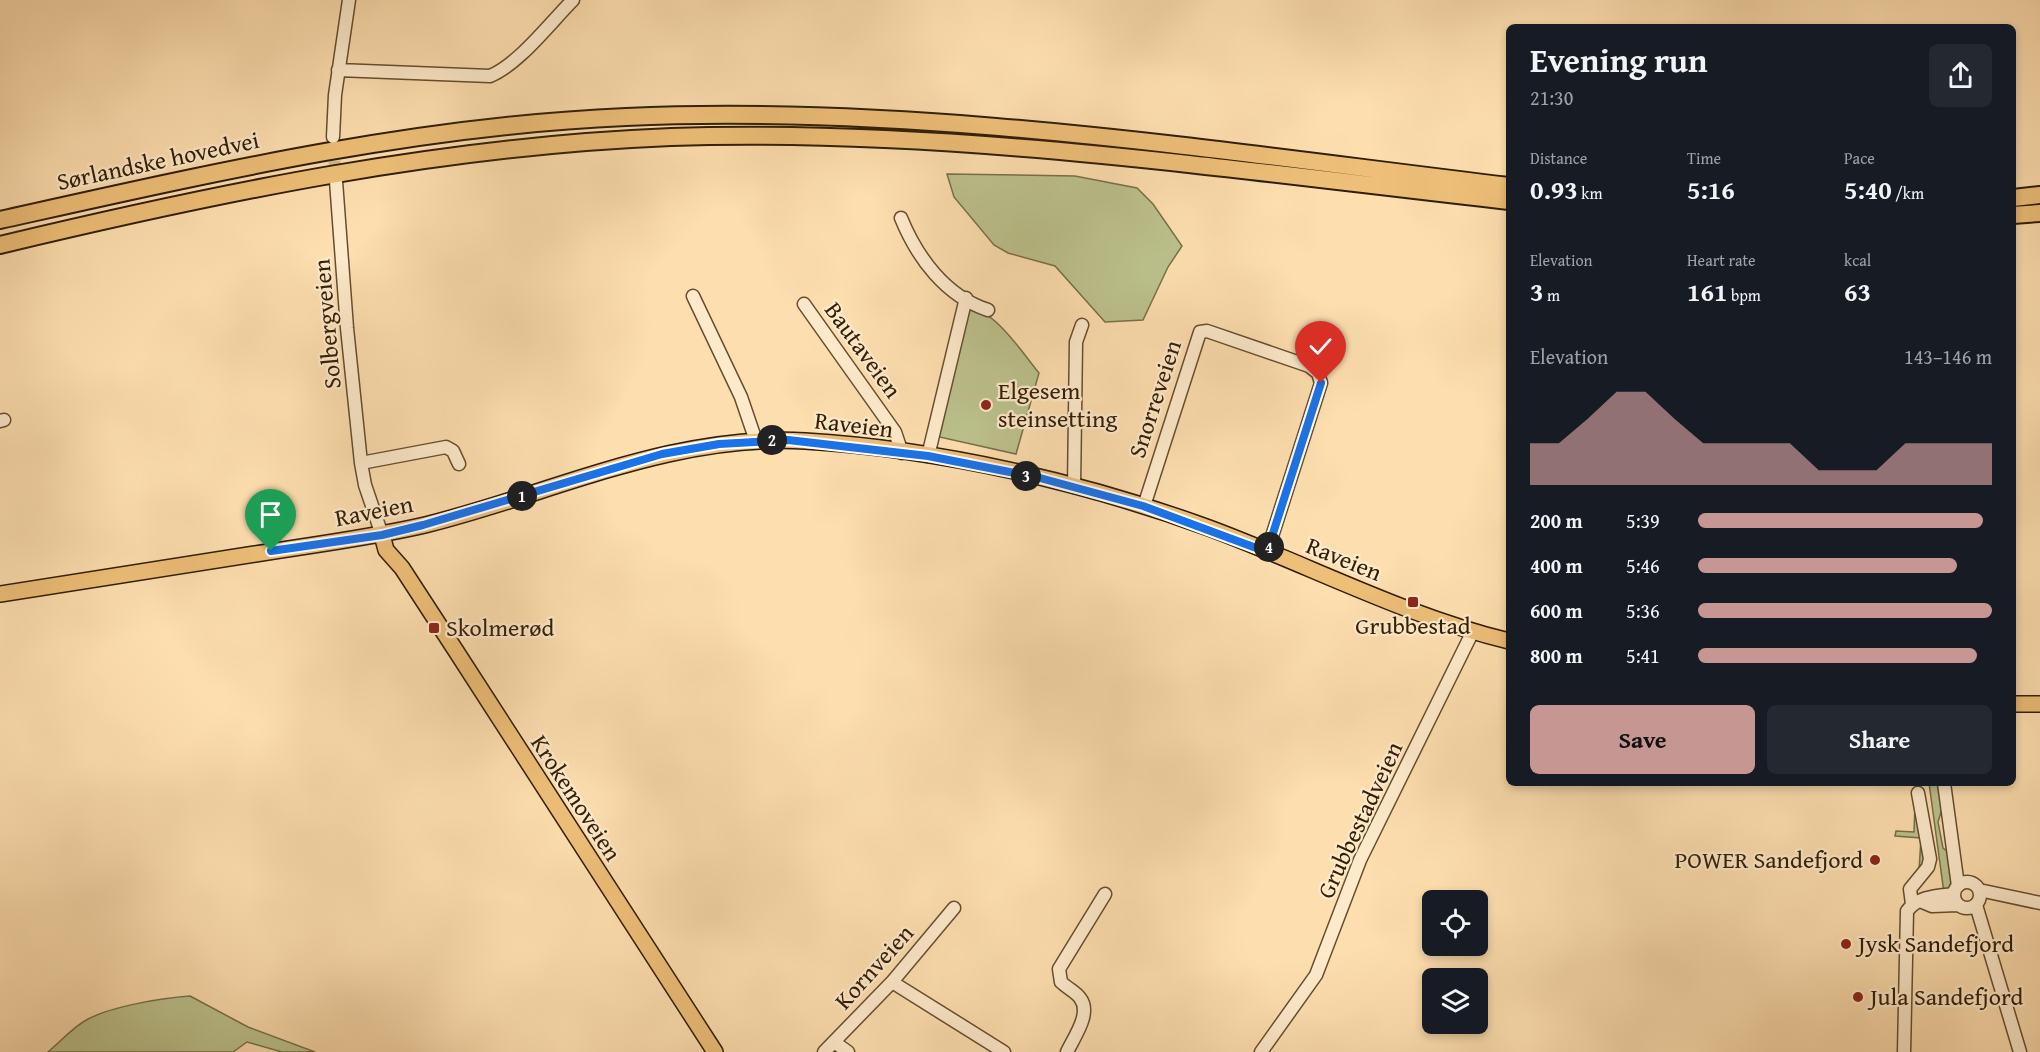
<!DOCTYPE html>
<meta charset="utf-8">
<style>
:root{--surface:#171b24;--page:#242831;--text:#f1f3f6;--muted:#9ea1a6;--accent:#c59692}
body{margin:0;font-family:"Gentium Book Plus",serif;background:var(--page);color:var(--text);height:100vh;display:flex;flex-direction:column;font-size:22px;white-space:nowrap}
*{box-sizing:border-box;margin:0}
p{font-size:20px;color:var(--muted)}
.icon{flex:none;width:33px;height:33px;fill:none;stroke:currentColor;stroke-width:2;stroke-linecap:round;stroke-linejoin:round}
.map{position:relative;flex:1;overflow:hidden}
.sheet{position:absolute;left:1506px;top:24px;width:510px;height:762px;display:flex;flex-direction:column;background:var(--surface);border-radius:9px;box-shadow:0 3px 9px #0003}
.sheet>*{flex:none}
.fabs{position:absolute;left:1422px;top:890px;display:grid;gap:12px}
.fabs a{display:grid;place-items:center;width:66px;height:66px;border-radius:9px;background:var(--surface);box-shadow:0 3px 9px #0003;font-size:30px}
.pin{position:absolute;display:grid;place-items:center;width:51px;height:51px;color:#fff;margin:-62px -26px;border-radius:50% 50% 50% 0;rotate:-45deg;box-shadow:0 0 6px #0007}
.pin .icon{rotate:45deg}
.km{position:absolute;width:30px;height:30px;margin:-15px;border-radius:50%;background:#222;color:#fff;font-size:16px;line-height:30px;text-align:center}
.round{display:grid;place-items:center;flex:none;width:63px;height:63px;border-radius:9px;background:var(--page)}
.overview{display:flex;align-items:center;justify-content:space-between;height:102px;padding:0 24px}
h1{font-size:33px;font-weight:800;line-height:45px}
.stats{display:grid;grid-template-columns:repeat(3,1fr);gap:9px;height:102px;padding:6px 24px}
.stats div{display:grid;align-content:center}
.stats b{font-size:26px;font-weight:800}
.stats small{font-size:16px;font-weight:400}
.stats p{font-size:16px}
.chart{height:168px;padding:12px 24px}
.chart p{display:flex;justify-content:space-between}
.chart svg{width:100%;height:108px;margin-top:6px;fill:var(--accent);opacity:.7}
.primary-button{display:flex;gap:12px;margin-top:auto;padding:12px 24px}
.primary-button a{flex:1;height:69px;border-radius:9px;background:var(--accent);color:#111;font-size:24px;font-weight:800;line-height:69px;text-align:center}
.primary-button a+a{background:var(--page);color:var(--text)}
ul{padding:0 24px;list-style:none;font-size:20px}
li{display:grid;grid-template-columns:96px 72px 1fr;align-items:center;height:45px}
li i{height:15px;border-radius:8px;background:var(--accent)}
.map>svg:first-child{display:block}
.green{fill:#bcc28d;stroke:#777049;stroke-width:1.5}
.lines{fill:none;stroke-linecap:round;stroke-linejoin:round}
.minor-tunnel{stroke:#d4b88d;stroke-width:12;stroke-dasharray:12 6;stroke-linecap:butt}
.minor-casing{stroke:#654e30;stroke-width:15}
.major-casing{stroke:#321e05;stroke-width:18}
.highway-casing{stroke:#321e05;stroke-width:20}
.minor{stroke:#feeacb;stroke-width:12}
.major{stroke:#eebf78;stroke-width:15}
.highway{stroke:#eebf78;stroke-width:16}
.route-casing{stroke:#fff;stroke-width:12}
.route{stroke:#1a73e8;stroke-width:8}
.poi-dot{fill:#8f2418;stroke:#feeacb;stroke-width:2}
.labels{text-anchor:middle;stroke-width:4.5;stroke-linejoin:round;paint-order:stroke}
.street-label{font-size:24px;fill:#321e05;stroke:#feeacb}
.poi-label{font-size:24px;fill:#321e05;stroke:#feeacb;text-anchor:start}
</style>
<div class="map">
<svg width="2040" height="1052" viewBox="0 0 2040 1052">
<rect width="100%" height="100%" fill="#fddeaf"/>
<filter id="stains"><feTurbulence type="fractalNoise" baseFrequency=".00333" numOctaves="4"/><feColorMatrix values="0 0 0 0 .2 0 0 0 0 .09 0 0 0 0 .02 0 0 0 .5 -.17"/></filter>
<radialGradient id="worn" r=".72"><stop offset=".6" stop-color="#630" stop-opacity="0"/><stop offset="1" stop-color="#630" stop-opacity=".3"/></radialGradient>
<path class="green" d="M947,174L1075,176L1137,188L1153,204L1182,246L1168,267L1143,320L1105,322L1055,266L1008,253L994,245L954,197Z
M969,309C993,307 1024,355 1039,373L1016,454L935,436Z
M1929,783H1941L1942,809L1938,822L1943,848L1950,853L1953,884L1944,893Z
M1915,803L1926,853L1922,870L1919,871L1921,838L1895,836L1896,831L1914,832Z
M190,996L248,1027L315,1052H282L247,1042L233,1052H48C61,1041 73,1027 88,1019C113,1006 162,998 190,996Z"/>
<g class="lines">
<path class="minor-tunnel" d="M333,143L336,181"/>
<g class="minor-casing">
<path id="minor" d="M338,70L490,76C519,64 550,23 573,0
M333,137L335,95L349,0
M336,181L347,328L361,463L365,485L382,535
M901,218C917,257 945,296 988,310
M693,296L741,397L756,441
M804,304L895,432L902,453
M0,421L4,420
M928,456L966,298
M361,463L446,447L453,451L459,464
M1074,487L1076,342L1082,325
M1144,506L1200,332L1207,331L1309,366L1318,373L1321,383L1267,552
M1944,783L1958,886
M1954 895a13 13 0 1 1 26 0a13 13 0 1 1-26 0Z
M1979,890L2040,903
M1920,901L1932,906L1958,905
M1912,904L1910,889L1928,867L1930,859L1918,793
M1976,905L2020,1052
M892,982L1004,1052
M834,1042L848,1052
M824,1052L892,982L954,908
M1067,1052C1074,1037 1092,1013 1080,998C1076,992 1067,988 1061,982L1059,969L1105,894
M1261,1052L1316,975L1360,860L1473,631
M1904,1052L1907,911C1918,896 1937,896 1954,894"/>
</g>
<g class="major-casing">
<path id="major" d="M382,535L386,550L402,568L456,651L715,1052
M0,594C85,580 170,567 255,554C312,545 369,538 425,525C551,494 672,433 805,441C939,449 1083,482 1209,528C1309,565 1405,616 1509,641
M2013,704H2040"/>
</g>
<g class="highway-casing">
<path id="highway" d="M2013,198L2040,195
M2013,215L2040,213
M0,220C207,174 413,126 626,117C922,104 1216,151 1509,186
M0,245C221,192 443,146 671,137C951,128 1231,170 1509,201"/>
</g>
<use href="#minor" class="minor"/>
<use href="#major" class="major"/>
<use href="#highway" class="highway"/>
</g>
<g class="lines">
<g class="route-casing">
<path id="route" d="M271,551L382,535L423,525L662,454L719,444L788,440L928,456L1040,478L1143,506L1267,552L1321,383"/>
</g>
<use href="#route" class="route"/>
</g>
<g class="poi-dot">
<circle cx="986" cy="405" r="6"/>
<rect x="1407" y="596" width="12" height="12" rx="3"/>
<rect x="428" y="622" width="12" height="12" rx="3"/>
<circle cx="1875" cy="860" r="6"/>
<circle cx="1846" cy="944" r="6"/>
<circle cx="1858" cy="997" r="6"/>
</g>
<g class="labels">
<g class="street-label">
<text transform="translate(158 161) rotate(-12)" y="8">Sørlandske hovedvei</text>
<text transform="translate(327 324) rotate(-95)" y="8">Solbergveien</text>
<text transform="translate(863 350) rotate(54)" y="8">Bautaveien</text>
<text transform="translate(1155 399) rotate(-72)" y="8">Snorreveien</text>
<text transform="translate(854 425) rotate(7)" y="8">Raveien</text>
<text transform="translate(374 511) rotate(-11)" y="8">Raveien</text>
<text transform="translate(1344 559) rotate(22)" y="8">Raveien</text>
<text transform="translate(576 798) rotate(57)" y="8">Krokemoveien</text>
<text transform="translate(1360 820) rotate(-65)" y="8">Grubbestadveien</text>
<text transform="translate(874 967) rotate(-48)" y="8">Kornveien</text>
</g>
<g class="poi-label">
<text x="998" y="399">Elgesem<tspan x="998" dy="28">steinsetting</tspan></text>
<text x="1413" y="634" text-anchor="middle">Grubbestad</text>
<text x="446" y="636">Skolmerød</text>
<text x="1863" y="868" text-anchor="end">POWER Sandefjord</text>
<text x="1858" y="952">Jysk Sandefjord</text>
<text x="1870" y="1005">Jula Sandefjord</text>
</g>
</g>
<rect width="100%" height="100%" filter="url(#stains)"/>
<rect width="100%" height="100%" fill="url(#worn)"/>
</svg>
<div class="fabs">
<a><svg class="icon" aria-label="locate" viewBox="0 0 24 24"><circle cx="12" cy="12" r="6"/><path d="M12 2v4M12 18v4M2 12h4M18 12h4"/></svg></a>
<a><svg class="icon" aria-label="layers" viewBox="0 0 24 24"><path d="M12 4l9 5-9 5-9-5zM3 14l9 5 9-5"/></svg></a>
</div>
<div class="pin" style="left:271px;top:551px;background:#1e9e55"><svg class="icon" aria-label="arrive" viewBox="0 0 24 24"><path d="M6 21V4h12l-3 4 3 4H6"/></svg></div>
<div class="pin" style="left:1321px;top:383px;background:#d93025"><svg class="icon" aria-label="check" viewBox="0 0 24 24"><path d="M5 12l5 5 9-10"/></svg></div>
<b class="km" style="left:522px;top:496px">1</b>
<b class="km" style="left:772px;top:440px">2</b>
<b class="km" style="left:1026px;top:476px">3</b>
<b class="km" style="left:1269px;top:547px">4</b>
<section class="sheet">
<div class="overview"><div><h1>Evening run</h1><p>21:30</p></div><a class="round"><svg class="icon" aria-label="share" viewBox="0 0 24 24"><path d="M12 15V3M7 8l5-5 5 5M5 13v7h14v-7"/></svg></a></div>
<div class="stats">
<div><p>Distance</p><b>0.93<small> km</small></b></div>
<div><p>Time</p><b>5:16</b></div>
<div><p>Pace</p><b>5:40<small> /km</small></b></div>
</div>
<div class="stats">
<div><p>Elevation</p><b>3<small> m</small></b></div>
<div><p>Heart rate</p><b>161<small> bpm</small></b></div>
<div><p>kcal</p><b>63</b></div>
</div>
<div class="chart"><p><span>Elevation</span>143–146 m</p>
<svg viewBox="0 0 160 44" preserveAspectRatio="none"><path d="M0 44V27L10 27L20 17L30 6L40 6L50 17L60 27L70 27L80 27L90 27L100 38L110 38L120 38L130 27L140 27L150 27L160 27V44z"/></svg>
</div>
<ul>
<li><b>200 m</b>5:39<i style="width:97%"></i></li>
<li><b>400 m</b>5:46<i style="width:88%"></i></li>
<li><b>600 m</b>5:36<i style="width:100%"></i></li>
<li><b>800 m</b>5:41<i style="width:95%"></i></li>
</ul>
<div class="primary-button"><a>Save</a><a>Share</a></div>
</section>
</div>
